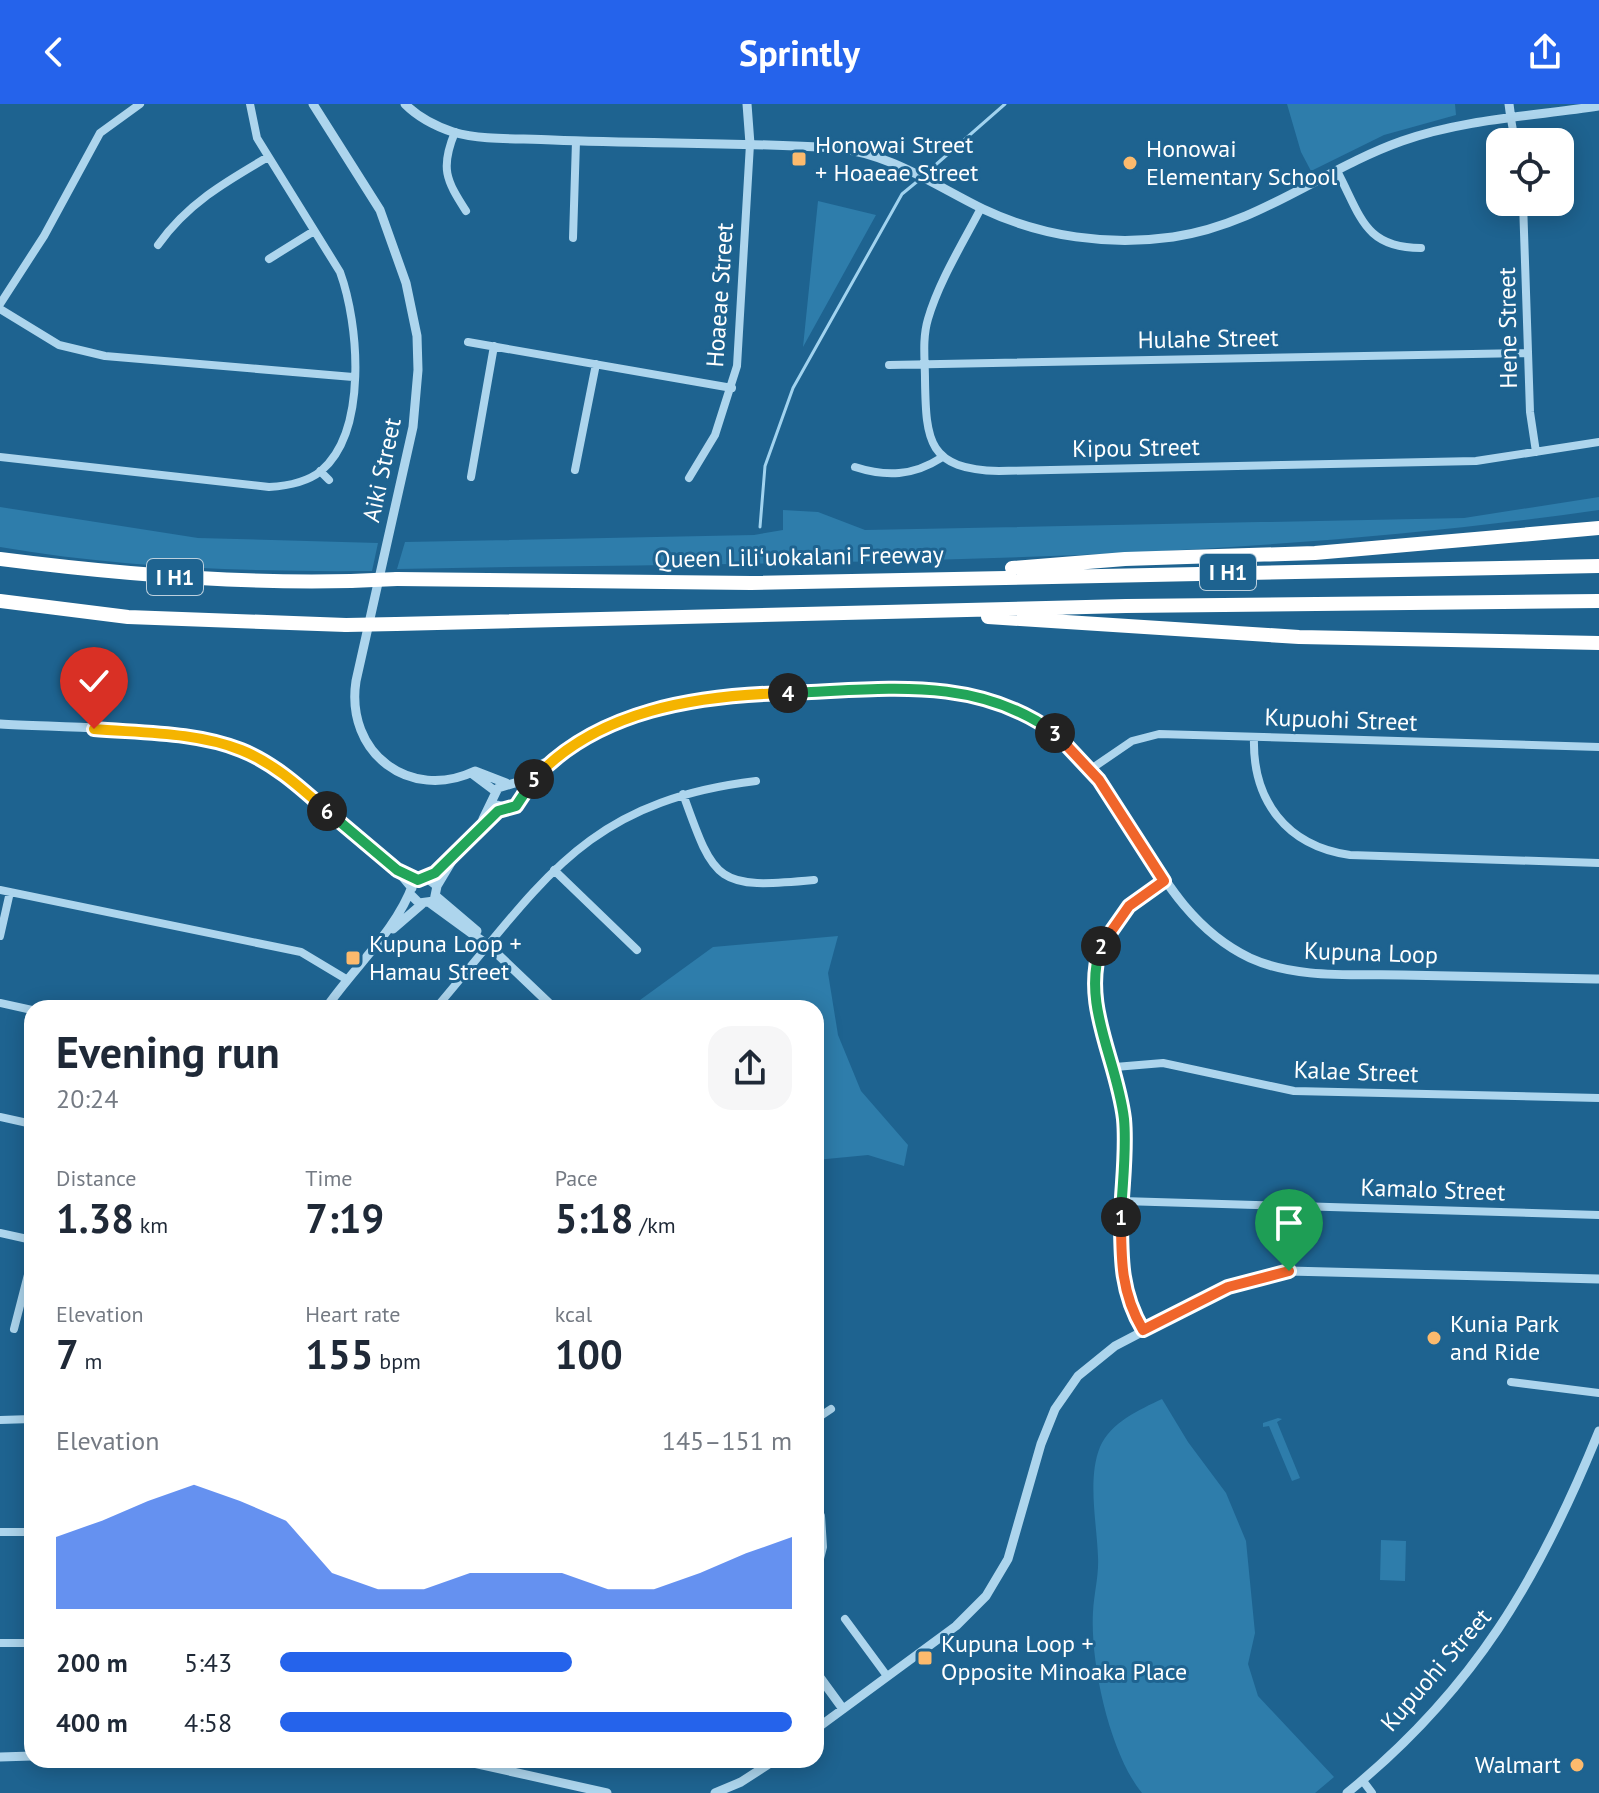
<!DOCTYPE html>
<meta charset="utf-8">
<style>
:root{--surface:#fff;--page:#f6f6f7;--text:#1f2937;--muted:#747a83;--accent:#2563eb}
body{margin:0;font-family:"PT Sans",sans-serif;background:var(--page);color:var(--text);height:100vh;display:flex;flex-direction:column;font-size:30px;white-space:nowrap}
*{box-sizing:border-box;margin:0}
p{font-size:26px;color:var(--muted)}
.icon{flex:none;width:44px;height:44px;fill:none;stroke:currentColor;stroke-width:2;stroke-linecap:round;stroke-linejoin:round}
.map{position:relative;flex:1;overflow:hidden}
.details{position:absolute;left:24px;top:896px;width:800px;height:768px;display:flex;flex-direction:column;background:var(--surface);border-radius:24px;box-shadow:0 4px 20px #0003}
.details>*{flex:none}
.tools{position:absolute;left:1486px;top:24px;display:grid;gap:16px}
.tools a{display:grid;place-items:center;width:88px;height:88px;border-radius:16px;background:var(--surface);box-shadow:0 4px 20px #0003;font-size:40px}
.pin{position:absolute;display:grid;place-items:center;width:68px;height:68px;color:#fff;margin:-82px -34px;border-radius:50% 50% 50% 0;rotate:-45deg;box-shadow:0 0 8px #0007}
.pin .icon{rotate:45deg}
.km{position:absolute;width:40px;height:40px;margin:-20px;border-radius:50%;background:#222;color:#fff;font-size:22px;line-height:40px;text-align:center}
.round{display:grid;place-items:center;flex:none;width:84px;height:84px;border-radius:24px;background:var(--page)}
.summary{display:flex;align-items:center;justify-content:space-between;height:136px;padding:0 32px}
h1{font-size:44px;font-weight:600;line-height:60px}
.stats{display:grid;grid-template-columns:repeat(3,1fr);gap:12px;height:136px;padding:8px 32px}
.stats div{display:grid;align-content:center}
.stats b{font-size:40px;font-weight:600}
.stats small{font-size:22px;font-weight:400}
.stats p{font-size:22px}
.chart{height:224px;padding:16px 32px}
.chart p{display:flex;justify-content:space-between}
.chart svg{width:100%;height:144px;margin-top:8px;fill:var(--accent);opacity:.7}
ul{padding:0 32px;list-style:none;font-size:26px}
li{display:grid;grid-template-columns:128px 96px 1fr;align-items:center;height:60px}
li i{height:20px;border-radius:10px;background:var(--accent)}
header{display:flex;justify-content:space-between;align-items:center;height:104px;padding:0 32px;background:var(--accent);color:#fff;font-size:36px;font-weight:600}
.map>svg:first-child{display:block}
.green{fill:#2e7dab}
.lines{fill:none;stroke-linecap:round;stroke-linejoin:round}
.stream{stroke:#a1d3ef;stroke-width:3}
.minor{stroke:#add5ed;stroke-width:8}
.tertiary{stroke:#add5ed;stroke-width:9}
.motorway{stroke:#fff;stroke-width:14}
.motorway-bridge{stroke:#fff;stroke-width:14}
.split-1-casing{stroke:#fff;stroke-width:16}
.split-2-casing{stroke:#fff;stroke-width:16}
.split-3-casing{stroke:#fff;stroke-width:16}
.split-4-casing{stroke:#fff;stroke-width:16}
.split-5-casing{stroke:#fff;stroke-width:16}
.split-6-casing{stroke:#fff;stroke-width:16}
.split-7-casing{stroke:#fff;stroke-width:16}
.split-1{stroke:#f0652b;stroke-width:10}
.split-2{stroke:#22a559;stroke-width:10}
.split-3{stroke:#f0652b;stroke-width:10}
.split-4{stroke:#22a559;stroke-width:10}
.split-5{stroke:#f5b400;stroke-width:10}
.split-6{stroke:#22a559;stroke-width:10}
.split-7{stroke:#f5b400;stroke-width:10}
.poi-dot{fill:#fcba6d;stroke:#1e6390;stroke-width:3}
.labels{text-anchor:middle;stroke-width:6;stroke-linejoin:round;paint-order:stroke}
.shield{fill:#1e6390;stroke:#bcd0de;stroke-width:2}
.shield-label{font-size:22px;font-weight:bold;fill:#fff}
.poi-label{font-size:24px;fill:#fff;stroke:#1e6390;text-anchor:start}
.street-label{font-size:24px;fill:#fff;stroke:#1e6390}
</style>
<header><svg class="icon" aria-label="back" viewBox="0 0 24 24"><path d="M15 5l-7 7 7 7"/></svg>Sprintly<svg class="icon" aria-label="share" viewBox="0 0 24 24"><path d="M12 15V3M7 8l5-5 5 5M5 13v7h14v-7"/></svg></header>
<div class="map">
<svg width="1599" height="1689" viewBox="0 0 1599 1689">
<rect width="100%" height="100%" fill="#1e6390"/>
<path class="green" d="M1287,0H1455L1456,11L1384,31L1311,67L1301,48Z
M818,97L876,111L803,243Z
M1599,393V406C1202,463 797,457 397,465L405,438L754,431L783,426V406L818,408L865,426L1464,414Z
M0,403L198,434L378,439L372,467C248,468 122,464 0,443Z
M838,832L828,869L838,931L861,987L908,1041L904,1062L868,1051L816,1056V904H629L713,843Z
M1162,1295L1188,1338L1226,1389L1246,1437L1255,1529L1248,1560L1258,1592L1334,1673L1315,1689H1142C1110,1650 1090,1559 1093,1508C1094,1489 1099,1472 1098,1453C1097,1420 1087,1375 1100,1343C1111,1318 1139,1306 1162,1295Z
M1278,1314L1282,1315L1277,1318L1300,1374L1292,1377L1269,1322L1263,1323V1319Z
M1381,1436L1406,1437L1405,1477L1380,1476Z"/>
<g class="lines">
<path class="stream" d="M924,71L1005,0
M760,423L765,362L793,284L902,90L919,76"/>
<path class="minor" d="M1511,15L1515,38
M455,28C440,64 446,76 466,107
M1337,67C1361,112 1364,144 1421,144
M1523,98L1530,308L1536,348
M981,104C963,139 939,177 928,215C922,235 925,256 925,276C926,338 928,365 999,367L1476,357L1599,338
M573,134L576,37
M158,141C187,100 225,78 268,53
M269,155L314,127
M0,200L44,132L100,29L140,0
M0,205L59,241L105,252L353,273
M468,238L732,284
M889,261L1528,249
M0,353L269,383C287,382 306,379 321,367C368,327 359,220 340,168L257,34L250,0
M855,363C886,373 913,372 941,354
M575,366L596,260
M320,367L329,376
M471,373L494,242
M689,374L715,331L737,262L750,40
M1254,633C1252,696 1286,742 1350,751L1599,759
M1091,665L1132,637L1159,630L1599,643
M683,690C715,780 717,785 814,776
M554,766L637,846
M0,786L301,848L346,875
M0,832L10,788
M0,899L32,906
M436,904C541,781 582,698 756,677
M1115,963L1163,959L1294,987L1599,994
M0,1013L32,1020
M1122,1097L1599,1111
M0,1129L32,1136
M14,1225L32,1155
M1143,1226L1128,1200L1123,1178C1118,1125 1127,1072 1124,1020C1119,907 1038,866 1164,777
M1511,1278L1599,1289
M816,1315L831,1305
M0,1316L32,1315
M0,1428H32
M816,1470L823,1443L821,1412
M845,1515L887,1572
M0,1539H32
M1363,1677L1372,1689"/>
<path class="tertiary" d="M313,0L380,106L406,179L417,232L418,266L413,323L356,577C345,649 410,698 475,667L506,679
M405,0C418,13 435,22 453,28C484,37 521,34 553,36C646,40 740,38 834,44C890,49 934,81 983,105C1042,133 1109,142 1173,133C1258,121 1323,65 1402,37C1464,15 1534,12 1599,2
M747,0L750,40
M1509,0L1511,15
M0,620C66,624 184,622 243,647C298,670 351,727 397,766L412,784
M471,669L495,687
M521,692C589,594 722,591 830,588C911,586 992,578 1059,632C1137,695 1154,808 1250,854C1296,875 1352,870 1402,871C1467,872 1533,874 1599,875
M497,701L513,705L519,700L521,688
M483,715L498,684L518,678L544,659
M437,782L458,747
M411,791L419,799L434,797L437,782L428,775
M437,793L477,827
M430,799L489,842L554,904
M393,825L422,800
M326,904C355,862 396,827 413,780L435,769L480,721L502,705
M816,1568L843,1605
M816,1625L956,1522L986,1492L1008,1455L1041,1340L1055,1305L1078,1272L1115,1242L1228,1183L1289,1167L1599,1175
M0,1653L32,1652
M460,1656L607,1689
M715,1689L741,1678L775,1656
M1347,1689C1474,1586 1539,1475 1599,1327"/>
<path class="motorway" d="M0,455C117,470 233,480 351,477
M1012,464L1125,455L1315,449L1599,424
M397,475L751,479L1599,462
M0,497L128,513L346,521
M988,513L1299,533L1599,539
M396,520L1126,502L1599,497"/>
<path class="motorway-bridge" d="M351,477L397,475
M346,521L396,520"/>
</g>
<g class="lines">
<g class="split-1-casing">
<path id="split-1" d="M1121,1113C1121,1156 1121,1189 1143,1226L1228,1183L1289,1167"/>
</g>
<g class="split-2-casing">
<path id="split-2" d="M1101,842C1081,901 1117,955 1124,1015C1127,1047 1122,1081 1121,1113"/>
</g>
<g class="split-3-casing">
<path id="split-3" d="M1055,629L1099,676L1164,777L1129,802L1101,842"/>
</g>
<g class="split-4-casing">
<path id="split-4" d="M788,589C882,586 974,570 1055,629"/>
</g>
<g class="split-5-casing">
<path id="split-5" d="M534,675C597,606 698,591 788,589"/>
</g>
<g class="split-6-casing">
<path id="split-6" d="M327,707L397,766L418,776L435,769L498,707L516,702L534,675"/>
</g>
<g class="split-7-casing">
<path id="split-7" d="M94,625C142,629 196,628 241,646C274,659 301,684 327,707"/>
</g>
<use href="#split-1" class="split-1"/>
<use href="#split-2" class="split-2"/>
<use href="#split-3" class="split-3"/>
<use href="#split-4" class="split-4"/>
<use href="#split-5" class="split-5"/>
<use href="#split-6" class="split-6"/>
<use href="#split-7" class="split-7"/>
</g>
<g class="poi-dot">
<rect x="791" y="47" width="16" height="16" rx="4"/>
<circle cx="1130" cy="59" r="8"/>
<rect x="345" y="846" width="16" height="16" rx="4"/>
<circle cx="1434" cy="1234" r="8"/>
<rect x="917" y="1546" width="16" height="16" rx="4"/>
<circle cx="1577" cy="1661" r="8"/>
</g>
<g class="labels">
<g class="shield">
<rect x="1200" y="450" width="56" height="36" rx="6"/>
<rect x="147" y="455" width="56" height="36" rx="6"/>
</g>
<g class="shield-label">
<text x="1228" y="476">I H1</text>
<text x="175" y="481">I H1</text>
</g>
<g class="poi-label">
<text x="815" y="49">Honowai Street<tspan x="815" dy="28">+ Hoaeae Street</tspan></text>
<text x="1146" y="53">Honowai<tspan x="1146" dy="28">Elementary School</tspan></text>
<text x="369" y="848">Kupuna Loop +<tspan x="369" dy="28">Hamau Street</tspan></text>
<text x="1450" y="1228">Kunia Park<tspan x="1450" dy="28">and Ride</tspan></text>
<text x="941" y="1548">Kupuna Loop +<tspan x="941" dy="28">Opposite Minoaka Place</tspan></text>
<text x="1561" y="1669" text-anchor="end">Walmart</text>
</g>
<g class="street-label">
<text transform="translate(720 191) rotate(-86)" y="8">Hoaeae Street</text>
<text transform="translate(1508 224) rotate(-91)" y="8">Hene Street</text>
<text transform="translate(1208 235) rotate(-1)" y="8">Hulahe Street</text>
<text transform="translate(1136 344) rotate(-1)" y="8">Kipou Street</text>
<text transform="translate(382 366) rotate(-78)" y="8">Aiki Street</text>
<text transform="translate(799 453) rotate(-1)" y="8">Queen Liliʻuokalani Freeway</text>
<text transform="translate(1341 616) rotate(2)" y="8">Kupuohi Street</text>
<text transform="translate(1371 849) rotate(2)" y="8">Kupuna Loop</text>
<text transform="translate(1356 968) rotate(2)" y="8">Kalae Street</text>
<text transform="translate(1433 1086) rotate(2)" y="8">Kamalo Street</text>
<text transform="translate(1436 1566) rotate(-49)" y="8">Kupuohi Street</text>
</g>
</g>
</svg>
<div class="tools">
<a><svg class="icon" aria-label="locate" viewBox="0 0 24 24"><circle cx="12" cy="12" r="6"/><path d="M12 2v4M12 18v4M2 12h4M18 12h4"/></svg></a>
</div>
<div class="pin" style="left:1289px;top:1167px;background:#1e9e55"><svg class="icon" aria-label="arrive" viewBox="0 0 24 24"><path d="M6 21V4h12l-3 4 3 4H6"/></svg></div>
<div class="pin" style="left:94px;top:625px;background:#d93025"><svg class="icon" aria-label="check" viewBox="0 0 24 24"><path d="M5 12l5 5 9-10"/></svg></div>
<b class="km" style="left:1121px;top:1113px">1</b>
<b class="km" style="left:1101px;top:842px">2</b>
<b class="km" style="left:1055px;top:629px">3</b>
<b class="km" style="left:788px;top:589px">4</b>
<b class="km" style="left:534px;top:675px">5</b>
<b class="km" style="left:327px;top:707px">6</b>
<section class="details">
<div class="summary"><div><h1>Evening run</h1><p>20:24</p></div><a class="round"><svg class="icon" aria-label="share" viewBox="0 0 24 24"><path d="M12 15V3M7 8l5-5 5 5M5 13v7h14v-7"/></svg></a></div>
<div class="stats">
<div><p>Distance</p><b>1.38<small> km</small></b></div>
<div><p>Time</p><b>7:19</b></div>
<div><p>Pace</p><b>5:18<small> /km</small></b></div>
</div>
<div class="stats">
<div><p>Elevation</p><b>7<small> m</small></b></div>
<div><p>Heart rate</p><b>155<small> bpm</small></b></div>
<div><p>kcal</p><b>100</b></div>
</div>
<div class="chart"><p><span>Elevation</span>145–151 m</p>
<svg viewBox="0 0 160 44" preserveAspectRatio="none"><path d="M0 44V22L10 17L20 11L30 6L40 11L50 17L60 33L70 38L80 38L90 33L100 33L110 33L120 38L130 38L140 33L150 27L160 22V44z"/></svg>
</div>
<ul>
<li><b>200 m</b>5:43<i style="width:57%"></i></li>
<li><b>400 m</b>4:58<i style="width:100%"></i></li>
</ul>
</section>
</div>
